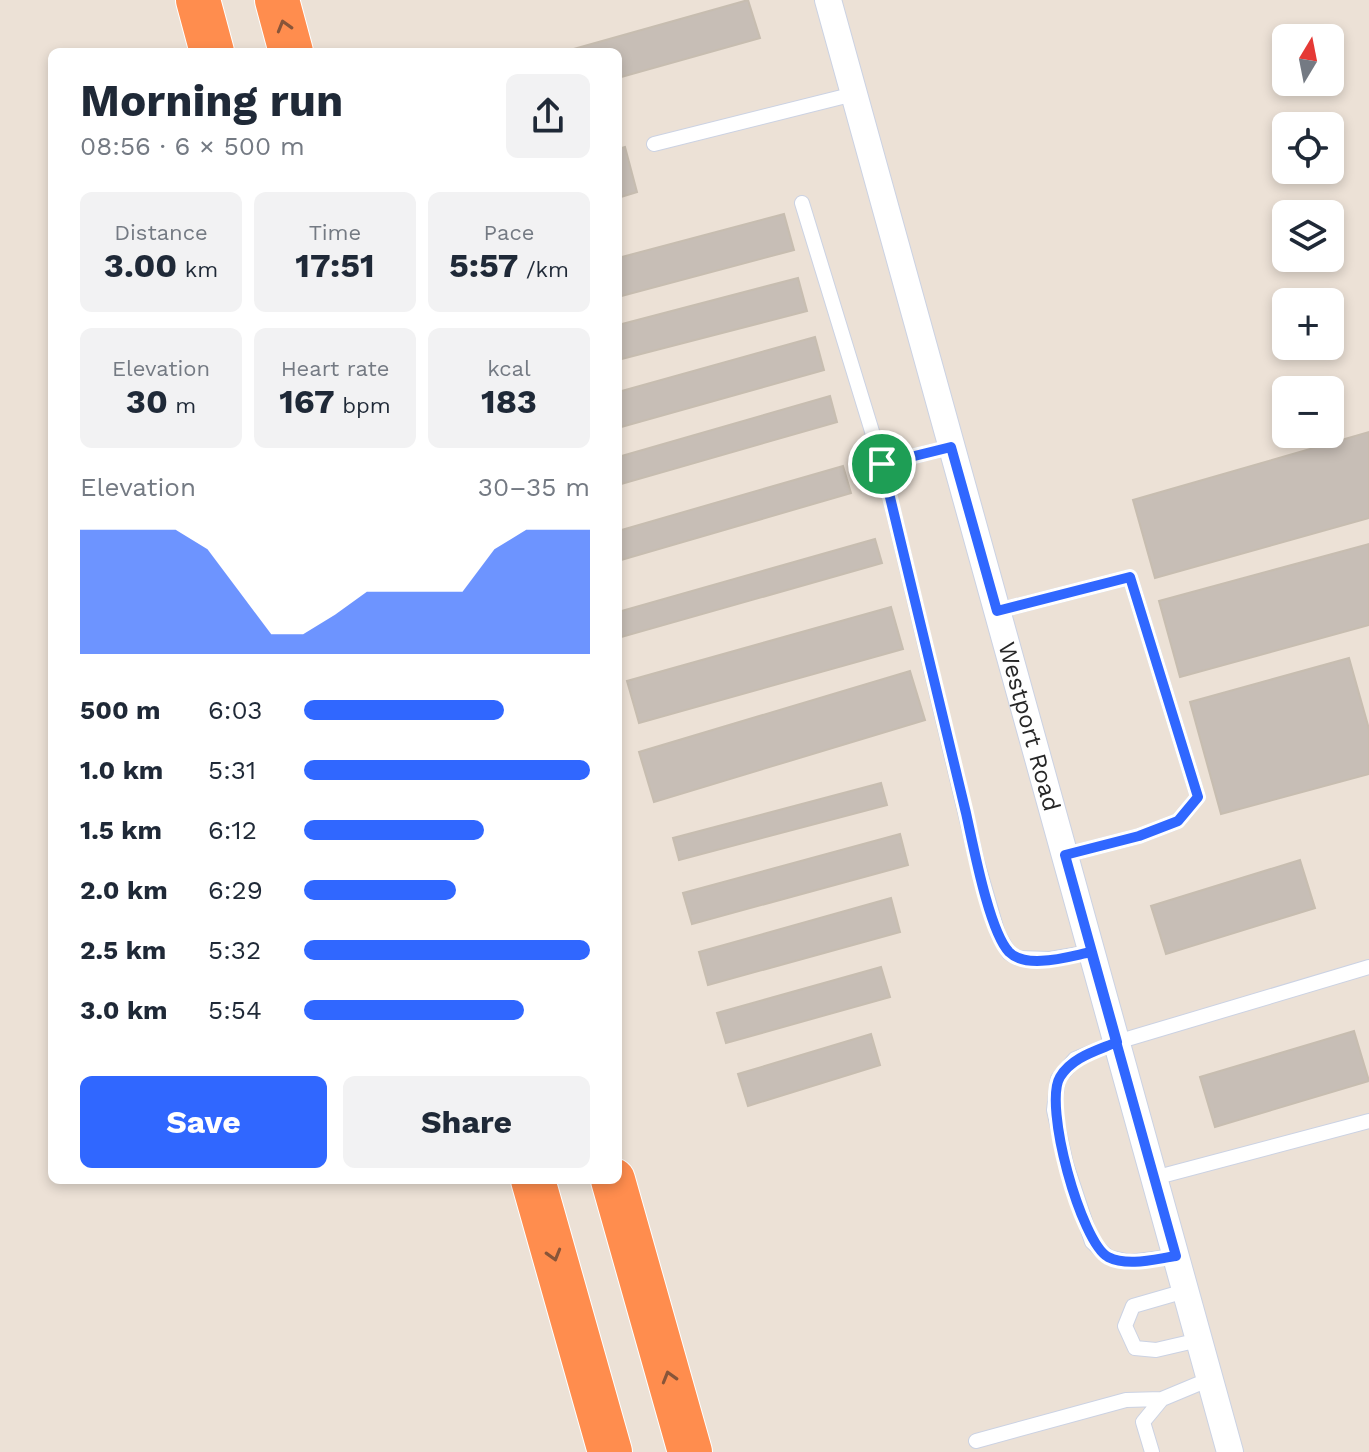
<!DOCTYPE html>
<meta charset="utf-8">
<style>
:root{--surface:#fff;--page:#f2f2f3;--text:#1f2937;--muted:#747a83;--accent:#3067ff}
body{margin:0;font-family:"Work Sans",sans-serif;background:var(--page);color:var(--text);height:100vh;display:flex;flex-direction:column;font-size:30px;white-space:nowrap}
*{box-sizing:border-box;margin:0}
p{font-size:26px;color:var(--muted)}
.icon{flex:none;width:44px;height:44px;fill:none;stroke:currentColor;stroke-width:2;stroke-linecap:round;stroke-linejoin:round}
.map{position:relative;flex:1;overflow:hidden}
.details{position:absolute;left:48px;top:48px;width:574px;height:1136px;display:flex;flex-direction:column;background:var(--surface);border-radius:12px;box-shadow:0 4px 12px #0003}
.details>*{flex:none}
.needle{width:52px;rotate:10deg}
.controls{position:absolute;left:1272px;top:24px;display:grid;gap:16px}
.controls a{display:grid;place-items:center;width:72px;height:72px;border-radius:12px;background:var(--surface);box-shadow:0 4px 12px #0003;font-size:40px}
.pin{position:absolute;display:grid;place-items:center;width:68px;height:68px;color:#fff;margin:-34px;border:4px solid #fff;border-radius:50%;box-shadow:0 2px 8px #0007}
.round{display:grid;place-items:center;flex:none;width:84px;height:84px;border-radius:12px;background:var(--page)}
.headline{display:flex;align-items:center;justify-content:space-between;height:136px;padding:0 32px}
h1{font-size:44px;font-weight:700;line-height:60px}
.stats{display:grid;grid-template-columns:repeat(3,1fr);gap:12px;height:136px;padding:8px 32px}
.stats div{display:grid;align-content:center;border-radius:12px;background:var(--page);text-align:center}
.stats b{font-size:34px;font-weight:700}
.stats small{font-size:22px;font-weight:400}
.stats p{font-size:22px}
.chart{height:224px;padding:16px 32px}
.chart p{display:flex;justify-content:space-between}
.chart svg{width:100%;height:144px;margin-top:8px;fill:var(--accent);opacity:.7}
.primary-button{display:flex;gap:16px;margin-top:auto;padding:16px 32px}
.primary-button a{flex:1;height:92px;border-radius:12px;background:var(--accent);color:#fff;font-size:32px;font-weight:700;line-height:92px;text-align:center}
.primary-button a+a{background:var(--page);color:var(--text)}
ul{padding:0 32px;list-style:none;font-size:26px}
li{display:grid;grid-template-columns:128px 96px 1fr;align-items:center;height:60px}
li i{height:20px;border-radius:10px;background:var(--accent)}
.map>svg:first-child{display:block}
.building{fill:#c7beb6;stroke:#c7bdb0;stroke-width:2}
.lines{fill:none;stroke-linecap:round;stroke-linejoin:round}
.lane-casing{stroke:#cbd2e3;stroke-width:16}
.street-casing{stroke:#cbd2e3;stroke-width:28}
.highway-casing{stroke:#fff;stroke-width:46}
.lane{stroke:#fff;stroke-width:14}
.street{stroke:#fff;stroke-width:26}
.highway{stroke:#ff8d4e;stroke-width:44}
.oneway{stroke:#885539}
.route-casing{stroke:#fff;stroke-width:16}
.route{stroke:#3067ff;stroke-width:10}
.labels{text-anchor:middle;stroke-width:7;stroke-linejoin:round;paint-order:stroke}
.street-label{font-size:24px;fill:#272727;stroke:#fff}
</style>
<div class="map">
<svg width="1369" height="1452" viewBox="0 0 1369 1452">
<rect width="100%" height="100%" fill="#ece1d6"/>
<path class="building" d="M748,0L760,38L618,78V52H563Z
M625,147L637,192L618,198V149Z
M784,214L794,250L618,297V258Z
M798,278L807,311L618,360V325Z
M815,337L824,370L618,428V392Z
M830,396L837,422L618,485V457Z
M1369,432V518L1155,578L1133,500Z
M843,466L851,493L618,561V531Z
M875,539L882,563L618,638V612Z
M1369,544V625L1180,677L1159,601Z
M891,607L903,649L639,723L627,681Z
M1349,658L1369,729V774L1221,814L1190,702Z
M910,671L925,720L654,802L639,752Z
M881,783L887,805L679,860L673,838Z
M900,834L908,865L692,924L683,893Z
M1300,860L1315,908L1166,954L1151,906Z
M891,898L900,932L708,985L699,952Z
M881,967L890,997L726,1043L717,1013Z
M1354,1031L1369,1081L1215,1127L1200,1077Z
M871,1034L880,1065L748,1106L738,1074Z"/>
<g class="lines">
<g class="lane-casing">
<path id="lane" d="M654,144L854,94
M802,203L882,464L977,862L998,934L1009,953L1018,958L1050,959L1091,952
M882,464L951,447
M997,611L1130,577L1198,797L1178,821L1139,836L1065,855
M1154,1178L1369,1121
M1176,1256L1130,1262L1108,1257L1092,1242L1066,1164L1054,1110L1058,1079L1075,1059L1117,1042L1369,967
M1185,1291L1133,1306L1125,1326L1135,1348L1156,1350L1199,1340
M976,1441L1126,1400L1162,1399
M1152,1452L1143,1422L1162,1399L1210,1379"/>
</g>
<g class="street-casing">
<g id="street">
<path id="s1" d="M828,0L1230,1452"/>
</g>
</g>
<g class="highway-casing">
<path id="highway" d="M198,0L212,52
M277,0L291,52
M533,1180L610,1452
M613,1180L690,1452"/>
</g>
<use href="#lane" class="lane"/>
<use href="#street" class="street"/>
<use href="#highway" class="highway"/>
</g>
<defs><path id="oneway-chevron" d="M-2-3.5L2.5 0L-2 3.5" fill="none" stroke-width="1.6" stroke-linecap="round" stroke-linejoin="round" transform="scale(2)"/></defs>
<g class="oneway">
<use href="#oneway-chevron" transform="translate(284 26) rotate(-106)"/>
<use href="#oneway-chevron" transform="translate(554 1255) rotate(74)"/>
<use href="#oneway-chevron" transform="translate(669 1377) rotate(-106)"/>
</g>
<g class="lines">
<g class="route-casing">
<path id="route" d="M882,464C910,581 938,697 966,813C973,844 989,931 1009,952C1027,970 1070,956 1091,952L1176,1256C1155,1259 1128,1267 1108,1257C1081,1242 1043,1105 1060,1077C1072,1057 1096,1051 1117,1042L1065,855L1139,836L1178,821L1198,797L1130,577L997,611L951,447L882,464"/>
</g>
<use href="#route" class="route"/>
</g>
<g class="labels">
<g class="street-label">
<text dy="8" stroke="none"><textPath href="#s1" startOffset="754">Westport Road</textPath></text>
</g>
</g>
</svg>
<div class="controls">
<a><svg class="needle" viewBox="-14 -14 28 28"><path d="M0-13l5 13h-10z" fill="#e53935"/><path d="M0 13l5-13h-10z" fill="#747a83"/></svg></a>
<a><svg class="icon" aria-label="locate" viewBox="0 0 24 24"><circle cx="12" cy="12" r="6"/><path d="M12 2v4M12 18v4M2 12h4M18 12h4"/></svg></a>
<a><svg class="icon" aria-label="layers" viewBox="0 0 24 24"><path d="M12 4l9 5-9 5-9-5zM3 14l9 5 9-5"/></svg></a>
<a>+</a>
<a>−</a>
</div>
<div class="pin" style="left:882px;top:464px;background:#1e9e55"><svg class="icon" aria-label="arrive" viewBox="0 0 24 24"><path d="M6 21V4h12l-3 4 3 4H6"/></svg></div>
<section class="details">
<div class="headline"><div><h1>Morning run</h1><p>08:56 · 6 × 500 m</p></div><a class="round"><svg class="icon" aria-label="share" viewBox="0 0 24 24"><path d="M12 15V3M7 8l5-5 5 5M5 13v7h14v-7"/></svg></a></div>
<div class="stats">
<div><p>Distance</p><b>3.00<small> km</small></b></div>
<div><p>Time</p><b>17:51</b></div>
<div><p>Pace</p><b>5:57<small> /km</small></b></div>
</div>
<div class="stats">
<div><p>Elevation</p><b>30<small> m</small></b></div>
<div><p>Heart rate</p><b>167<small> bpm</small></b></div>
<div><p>kcal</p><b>183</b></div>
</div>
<div class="chart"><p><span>Elevation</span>30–35 m</p>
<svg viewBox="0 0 160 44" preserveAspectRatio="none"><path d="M0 44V6L10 6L20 6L30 6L40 12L50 25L60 38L70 38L80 32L90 25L100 25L110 25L120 25L130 12L140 6L150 6L160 6V44z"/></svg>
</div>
<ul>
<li><b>500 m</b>6:03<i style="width:70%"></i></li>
<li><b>1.0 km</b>5:31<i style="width:100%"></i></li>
<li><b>1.5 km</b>6:12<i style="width:63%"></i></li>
<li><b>2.0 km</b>6:29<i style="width:53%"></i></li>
<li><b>2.5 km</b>5:32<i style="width:100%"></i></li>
<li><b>3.0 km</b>5:54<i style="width:77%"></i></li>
</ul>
<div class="primary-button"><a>Save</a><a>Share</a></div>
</section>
</div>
